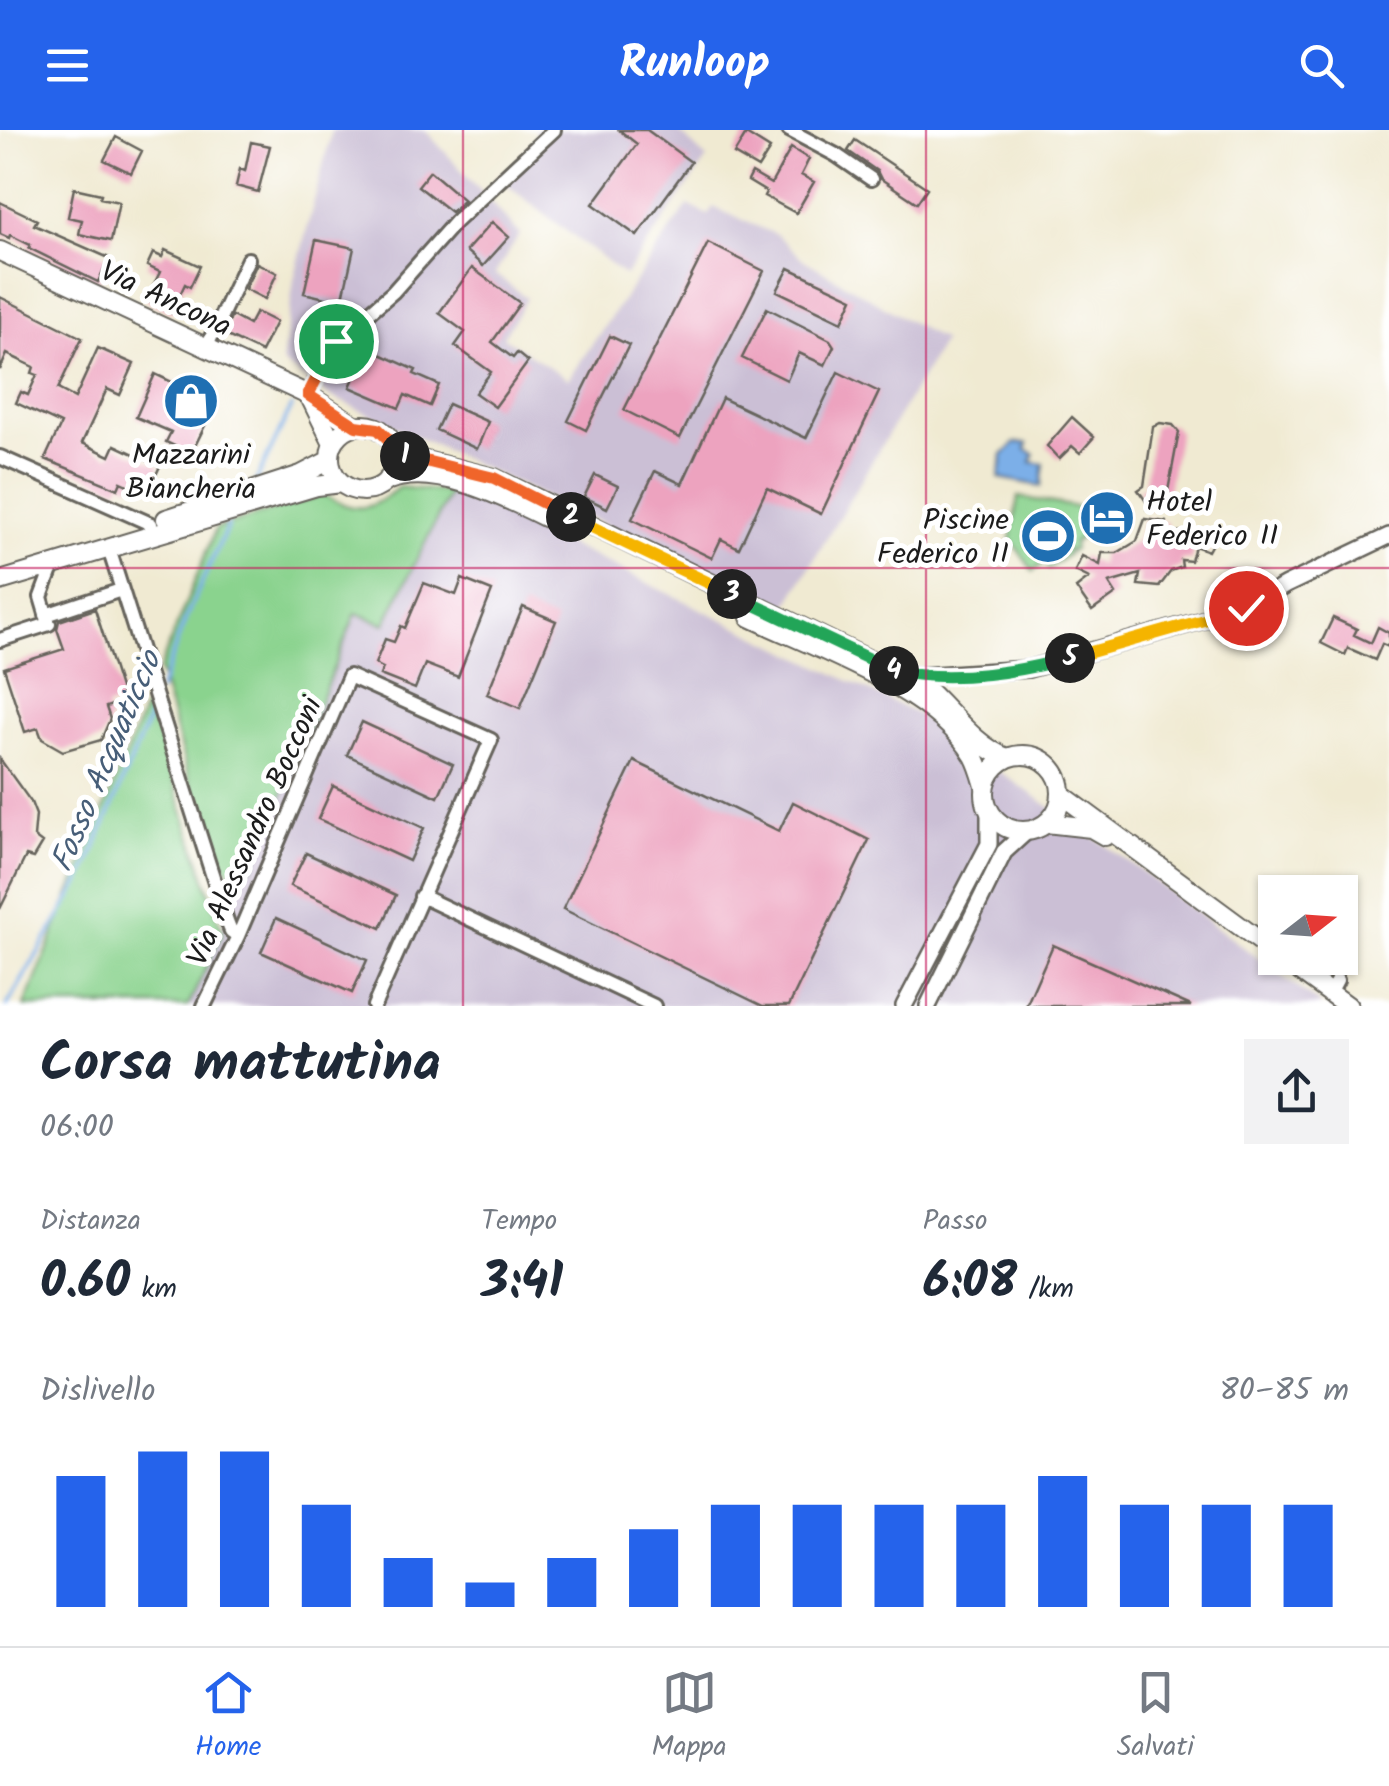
<!DOCTYPE html>
<html lang="it">
<meta charset="utf-8">
<style>
:root{--surface:#fff;--page:#f2f2f3;--text:#1f2937;--muted:#747a83;--line:#e0e1e3;--accent:#2563eb}
body{margin:0;font-family:Kalam,sans-serif;background:var(--page);color:var(--text);height:100vh;display:flex;flex-direction:column;font-size:38px;white-space:nowrap}
*{box-sizing:border-box;margin:0}
p{font-size:32px;color:var(--muted)}
.icon{flex:none;width:55px;height:55px;fill:none;stroke:currentColor;stroke-width:2;stroke-linecap:round;stroke-linejoin:round}
.map{position:relative;height:876px;overflow:hidden}
.sheet{display:flex;flex-direction:column;background:var(--surface);flex:1}
.sheet>*{flex:none}
.needle{width:65px;rotate:73deg}
.controls{position:absolute;left:1258px;top:745px;display:grid;gap:20px}
.controls a{display:grid;place-items:center;width:100px;height:100px;border-radius:0px;background:var(--surface);box-shadow:0 2px 8px #0004;font-size:50px}
.pin{position:absolute;display:grid;place-items:center;width:85px;height:85px;color:#fff;margin:-42px;border:5px solid #fff;border-radius:50%;box-shadow:0 2px 10px #0007}
.km{position:absolute;width:50px;height:50px;margin:-25px;border-radius:50%;background:#222;color:#fff;font-size:28px;line-height:50px;text-align:center}
.round{display:grid;place-items:center;flex:none;width:105px;height:105px;border-radius:0px;background:var(--page)}
.headline{display:flex;align-items:center;justify-content:space-between;height:170px;padding:0 40px}
h1{font-size:55px;font-weight:700;line-height:75px}
.figures{display:grid;grid-template-columns:repeat(3,1fr);gap:15px;height:170px;padding:10px 40px}
.figures div{display:grid;align-content:center}
.figures b{font-size:50px;font-weight:700}
.figures small{font-size:28px;font-weight:400}
.figures p{font-size:28px}
.chart{height:280px;padding:20px 40px}
.chart p{display:flex;justify-content:space-between}
.chart svg{width:100%;height:180px;margin-top:10px;stroke:var(--accent);stroke-width:6}
header{display:flex;justify-content:space-between;align-items:center;height:130px;padding:0 40px;background:var(--accent);color:#fff;font-size:45px;font-weight:700}
.tabs{display:flex;justify-content:space-around;align-items:center;height:140px;border-top:2px solid var(--line);background:var(--surface);font-size:28px;color:var(--muted)}
.tabs a{display:grid;justify-items:center;gap:5px}
.tabs .current{color:var(--accent)}
.map>svg:first-child{display:block}
.industrial{fill:#cbbfd5}
.green{fill:#8ad38e;stroke:#537855;stroke-width:2.5}
.water{fill:#7bafe8;stroke:#4c6682;stroke-width:2.5}
.lines{fill:none;stroke-linecap:round;stroke-linejoin:round}
.stream{stroke:#7bafe8;stroke-width:4}
.building{fill:#eda3bf}
.minor-casing{stroke:#66645c;stroke-width:18}
.tertiary-casing{stroke:#66645c;stroke-width:20}
.secondary-casing{stroke:#66645c;stroke-width:22}
.minor{stroke:#fff;stroke-width:12}
.tertiary{stroke:#fff;stroke-width:15}
.secondary{stroke:#fff;stroke-width:18}
.split-1-casing{stroke:#fff;stroke-width:20}
.split-2-casing{stroke:#fff;stroke-width:20}
.split-3-casing{stroke:#fff;stroke-width:20}
.split-4-casing{stroke:#fff;stroke-width:20}
.split-5-casing{stroke:#fff;stroke-width:20}
.split-6-casing{stroke:#fff;stroke-width:20}
.split-1{stroke:#f0652b;stroke-width:12}
.split-2{stroke:#f0652b;stroke-width:12}
.split-3{stroke:#f5b400;stroke-width:12}
.split-4{stroke:#22a559;stroke-width:12}
.split-5{stroke:#22a559;stroke-width:12}
.split-6{stroke:#f5b400;stroke-width:12}
.grid{fill:none;stroke:#c2185b;stroke-width:2.5;stroke-opacity:0.55}
.labels{text-anchor:middle;stroke-width:10;stroke-linejoin:round;paint-order:stroke}
.street-label{font-size:30px;fill:#1c1c1c;stroke:#fff}
.poi-label{font-size:30px;fill:#1c1c1c;stroke:#fff}
.water-label{font-size:32px;font-style:italic;fill:#475e78;stroke:#fff}
</style>
<header><svg class="icon" aria-label="menu" viewBox="0 0 24 24"><path d="M4 6h16M4 12h16M4 18h16"/></svg>Runloop<svg class="icon" aria-label="search" viewBox="0 0 24 24"><circle cx="10" cy="10" r="6"/><path d="M15 15l6 6"/></svg></header>
<div class="map">
<svg width="1389" height="876" viewBox="0 0 1389 876">
<rect width="100%" height="100%" fill="#fff"/>
<filter id="ink" filterUnits="userSpaceOnUse"><feTurbulence type="fractalNoise" baseFrequency=".01" numOctaves="2"/><feDisplacementMap in="SourceGraphic" scale="20" xChannelSelector="R" yChannelSelector="G"/><feConvolveMatrix kernelMatrix="1 2 1 2 8 2 1 2 1" color-interpolation-filters="sRGB"/></filter>
<filter id="wash" filterUnits="userSpaceOnUse"><feTurbulence type="fractalNoise" baseFrequency=".0048" numOctaves="4" result="noise"/><feDisplacementMap in="SourceGraphic" scale="40" xChannelSelector="R" yChannelSelector="G"/><feGaussianBlur stdDeviation="2.25" result="paint"/><feColorMatrix in="noise" values="0 0 0 0 0 0 0 0 0 0 0 0 0 0 0 0 0 1.4 0 .05"/><feComposite in="paint" operator="in"/></filter>
<g filter="url(#wash)">
<rect width="100%" height="100%" fill="#f0ead2"/>
<path class="industrial" d="M332,0H425L520,104L495,144L527,168L503,207L568,249L688,75L708,85L713,77L777,105L804,130L943,211L785,479L330,266L282,233L294,149Z
M534,0H677L707,29L625,146L504,53L544,14Z
M450,362L483,373L917,584L1132,734L1322,876H188L223,803L232,742L253,736L356,482L385,494Z"/>
<path class="green" d="M399,357L450,362L385,494L356,483L253,737L232,742L222,734L197,678L159,540L216,398L324,365C358,384 369,381 399,357Z
M1018,367L1076,377L1090,401L1073,413L1074,419L1071,422L1066,419L1068,424L1049,439L1044,434L1033,441L1011,410Z
M147,571L223,803L188,876H25Z"/>
<path class="water" d="M1015,313H1028L1026,319L1034,324L1031,332L1044,334L1041,356L999,348L1003,325Z"/>
<g class="lines">
<path class="stream" d="M255,353L292,276
M159,561L187,485L228,395
M7,876L84,745L154,575"/>
</g>
<g id="blocks">
<path class="building" d="M619,0H647L691,32L637,106L593,74L637,14Z
M746,4L770,19L758,38L734,24Z
M116,7L142,21L131,43L104,30Z
M855,10L927,58L917,73L881,49L877,41L848,21Z
M251,12L270,16L258,62L236,56L240,39L245,41Z
M791,18L809,29L801,45L814,52L796,83L764,66L766,62L748,51L752,43L771,54Z
M430,41L464,70L451,82L418,56Z
M74,58L101,64L100,68L119,72L111,111L79,104L82,90L68,87Z
M0,72L37,90L34,95L109,128L98,152L29,118L30,115L10,105L9,108L0,104Z
M492,92L509,107L483,136L466,121Z
M316,110L354,118L342,172L304,163Z
M708,113L764,141L680,308L624,280Z
M165,120L200,136L190,157L185,154L171,183L146,170L160,142L147,136L153,123L162,127Z
M257,133L277,143L265,169L245,159Z
M472,138L520,173L492,212L513,228L517,223L528,232L495,277L475,263L491,242L455,216L465,202L439,183Z
M789,138L853,168L842,192L777,161Z
M0,167L82,208L58,259L75,268L98,218L134,234L120,265L107,259L82,313L110,326L115,315L160,336L155,347L142,351L134,348L130,356L121,352L118,359L45,329L61,294L16,273L21,262L28,265L37,245L32,243L34,237L7,224L0,240Z
M767,178L830,210L834,216L825,235L799,223L787,250L742,228Z
M256,182L276,192L261,222L223,204L232,186L249,195Z
M610,206L629,215L586,300L568,291Z
M367,218L416,240L414,244L439,255L430,276L405,265L399,278L350,257Z
M838,242L879,262L821,384L767,358L739,418L721,409L712,428L632,389L655,341L682,354L722,268L806,308Z
M155,244L216,273L191,324L166,312L171,302L136,287Z
M448,274L488,292L477,319L436,300Z
M1072,287L1094,307L1080,323L1072,316L1059,329L1047,316Z
M1160,293L1173,295L1179,302L1168,361L1172,368L1169,375L1147,379L1148,374L1138,360L1144,356L1153,297Z
M595,345L618,356L607,378L584,367Z
M1108,369L1118,373L1123,384H1119L1122,385L1120,394L1111,400L1100,399L1093,392L1091,381L1097,371Z
M1145,389L1166,392L1170,403L1191,400L1215,408L1208,421L1195,416L1191,431L1181,430L1182,437L1171,441L1159,457L1138,455L1140,444L1109,453L1116,464L1092,481L1076,458L1089,448L1075,441L1082,426L1100,435L1102,423H1117L1137,411Z
M462,449L492,461L458,547L425,534L415,559L380,545L383,538L375,534L385,509L394,512L401,496L405,498L424,453L456,465Z
M523,477L556,491L520,578L487,564Z
M95,479L124,571L106,577L110,589L101,610L63,621L42,609L38,598L25,602L4,538L64,519L57,499L59,491Z
M1333,488L1357,499L1354,505L1371,513L1378,497L1389,503V517L1382,514L1375,530L1348,518L1345,525L1321,513Z
M362,592L453,634L438,667L347,625Z
M0,629L31,672L36,685L34,707L42,713L33,728L26,726L0,779Z
M634,631L779,701L793,672L869,710L789,876H763L563,779Z
M333,656L424,698L409,731L318,689Z
M306,723L396,765L381,798L290,756Z
M276,788L367,830L352,863L261,822Z
M1053,815L1191,876H1026Z"/>
</g>
</g>
<g filter="url(#ink)">
<use href="#blocks" fill-opacity="0" stroke="#66645c" stroke-width="2.5"/>
<g class="lines">
<g class="minor-casing">
<path id="minor" d="M789,0L836,25L871,49
M206,218L248,129
M308,265L336,211L393,162L455,92L554,0
M0,327L151,394
M109,419L227,791L231,801L238,806
M46,485L121,460
M0,510L49,494L41,467L53,435
M421,766L654,876
M1330,863L1337,850
M204,876L238,806L349,546L491,610L374,876"/>
</g>
<g class="tertiary-casing">
<path id="tertiary" d="M903,543L918,546L1028,539L1246,478L1286,455L1389,406
M904,876L989,714V681
M928,876L1004,722L1027,701"/>
</g>
<g class="secondary-casing">
<path id="secondary" d="M0,121L308,265L356,296
M311,269L333,314
M330 328a33 33 0 1 1 66 0a33 33 0 1 1-66 0Z
M393,315L405,326L494,348L923,556C950,580 975,616 1007,628
M386,351C434,331 504,367 547,388
M166,389L301,345L330,330
M0,451L317,356L341,353
M750,487C819,520 934,559 974,626C979,635 982,646 985,656
M985 663a38 38 0 1 1 76 0a38 38 0 1 1-76 0Z
M1062,665L1275,822
M1046,693L1091,698L1105,706
M1282,828L1348,876"/>
</g>
<use href="#minor" class="minor"/>
<use href="#tertiary" class="tertiary"/>
<use href="#secondary" class="secondary"/>
</g>
</g>
<g class="lines" filter="url(#ink)">
<g class="split-1-casing">
<path id="split-1" d="M336,211L308,265L356,296L378,299L405,326"/>
</g>
<g class="split-2-casing">
<path id="split-2" d="M405,326L494,348L571,387"/>
</g>
<g class="split-3-casing">
<path id="split-3" d="M571,387L732,464"/>
</g>
<g class="split-4-casing">
<path id="split-4" d="M732,464L894,541"/>
</g>
<g class="split-5-casing">
<path id="split-5" d="M894,541C950,553 1014,543 1070,528"/>
</g>
<g class="split-6-casing">
<path id="split-6" d="M1070,528L1246,478"/>
</g>
<use href="#split-1" class="split-1"/>
<use href="#split-2" class="split-2"/>
<use href="#split-3" class="split-3"/>
<use href="#split-4" class="split-4"/>
<use href="#split-5" class="split-5"/>
<use href="#split-6" class="split-6"/>
</g>
<path class="grid" d="M463,0V876M926,0V876M0,438H1389"/>
<defs>
<g id="shop-disc" transform="scale(2.875)"><circle r="9.5" fill="#1f6fb2" stroke="#fff"/><path d="M-5-2.5h2.3a2.7 3.5 0 0 1 5.4 0H5L5.5 6h-11ZM-1.5-2.5h3a1.5 2.3 0 0 0-3 0Z" fill="#fff"/></g>
<g id="hotel-disc" transform="scale(2.875)"><circle r="9.5" fill="#1f6fb2" stroke="#fff"/><path d="M-6-4.5h1.5V1H6V5H4.5V3h-9V5H-6ZM-4 0a1.8 1.8 0 1 1 3.6 0ZM.5 0V-2.5h3Q6-2.5 6 0Z" fill="#fff"/></g>
<g id="stadium-disc" transform="scale(2.875)"><circle r="9.5" fill="#1f6fb2" stroke="#fff"/><path d="M0-5a6.5 5 0 1 0 0 10a6.5 5 0 1 0 0-10ZM-3.5-1.8h7v3.6h-7Z" fill="#fff"/></g>
</defs>
<g fill-rule="evenodd">
<use href="#shop-disc" x="191" y="271"/>
<use href="#hotel-disc" x="1107" y="388"/>
<use href="#stadium-disc" x="1048" y="406"/>
</g>
<g class="labels">
<g class="street-label">
<text transform="translate(166 168) rotate(25)" y="10">Via Ancona</text>
<text transform="translate(254 701) rotate(-66)" y="10">Via Alessandro Bocconi</text>
</g>
<g class="poi-label">
<text x="191" y="334">Mazzarini<tspan x="191" dy="34">Biancheria</tspan></text>
<text x="1146" y="381" text-anchor="start">Hotel<tspan x="1146" dy="34">Federico II</tspan></text>
<text x="1009" y="399" text-anchor="end">Piscine<tspan x="1009" dy="34">Federico II</tspan></text>
</g>
<g class="water-label">
<text transform="translate(105 631) rotate(-67)" y="11">Fosso Acquaticcio</text>
</g>
</g>
</svg>
<div class="controls">
<a><svg class="needle" viewBox="-14 -14 28 28"><path d="M0-13l5 13h-10z" fill="#e53935"/><path d="M0 13l5-13h-10z" fill="#747a83"/></svg></a>
</div>
<div class="pin" style="left:336px;top:211px;background:#1e9e55"><svg class="icon" aria-label="arrive" viewBox="0 0 24 24"><path d="M6 21V4h12l-3 4 3 4H6"/></svg></div>
<div class="pin" style="left:1246px;top:478px;background:#d93025"><svg class="icon" aria-label="check" viewBox="0 0 24 24"><path d="M5 12l5 5 9-10"/></svg></div>
<b class="km" style="left:405px;top:326px">1</b>
<b class="km" style="left:571px;top:387px">2</b>
<b class="km" style="left:732px;top:464px">3</b>
<b class="km" style="left:894px;top:541px">4</b>
<b class="km" style="left:1070px;top:528px">5</b>
</div>
<section class="sheet">
<div class="headline"><div><h1>Corsa mattutina</h1><p>06:00</p></div><a class="round"><svg class="icon" aria-label="share" viewBox="0 0 24 24"><path d="M12 15V3M7 8l5-5 5 5M5 13v7h14v-7"/></svg></a></div>
<div class="figures">
<div><p>Distanza</p><b>0.60<small> km</small></b></div>
<div><p>Tempo</p><b>3:41</b></div>
<div><p>Passo</p><b>6:08<small> /km</small></b></div>
</div>
<div class="chart"><p><span>Dislivello</span>80–85 m</p>
<svg viewBox="0 0 160 44" preserveAspectRatio="none"><path d="M5 44V12M15 44V6M25 44V6M35 44V19M45 44V32M55 44V38M65 44V32M75 44V25M85 44V19M95 44V19M105 44V19M115 44V19M125 44V12M135 44V19M145 44V19M155 44V19"/></svg>
</div>
</section>
<nav class="tabs">
<a class="current"><svg class="icon" aria-label="home" viewBox="0 0 24 24"><path d="M3 11l9-7 9 7M6 9v11h12V9"/></svg>Home</a>
<a><svg class="icon" aria-label="map" viewBox="0 0 24 24"><path d="M3 6l6-2 6 2 6-2v14l-6 2-6-2-6 2zM9 4v14M15 6v14"/></svg>Mappa</a>
<a><svg class="icon" aria-label="saved" viewBox="0 0 24 24"><path d="M7 4h10v16l-5-4-5 4z"/></svg>Salvati</a>
</nav>
